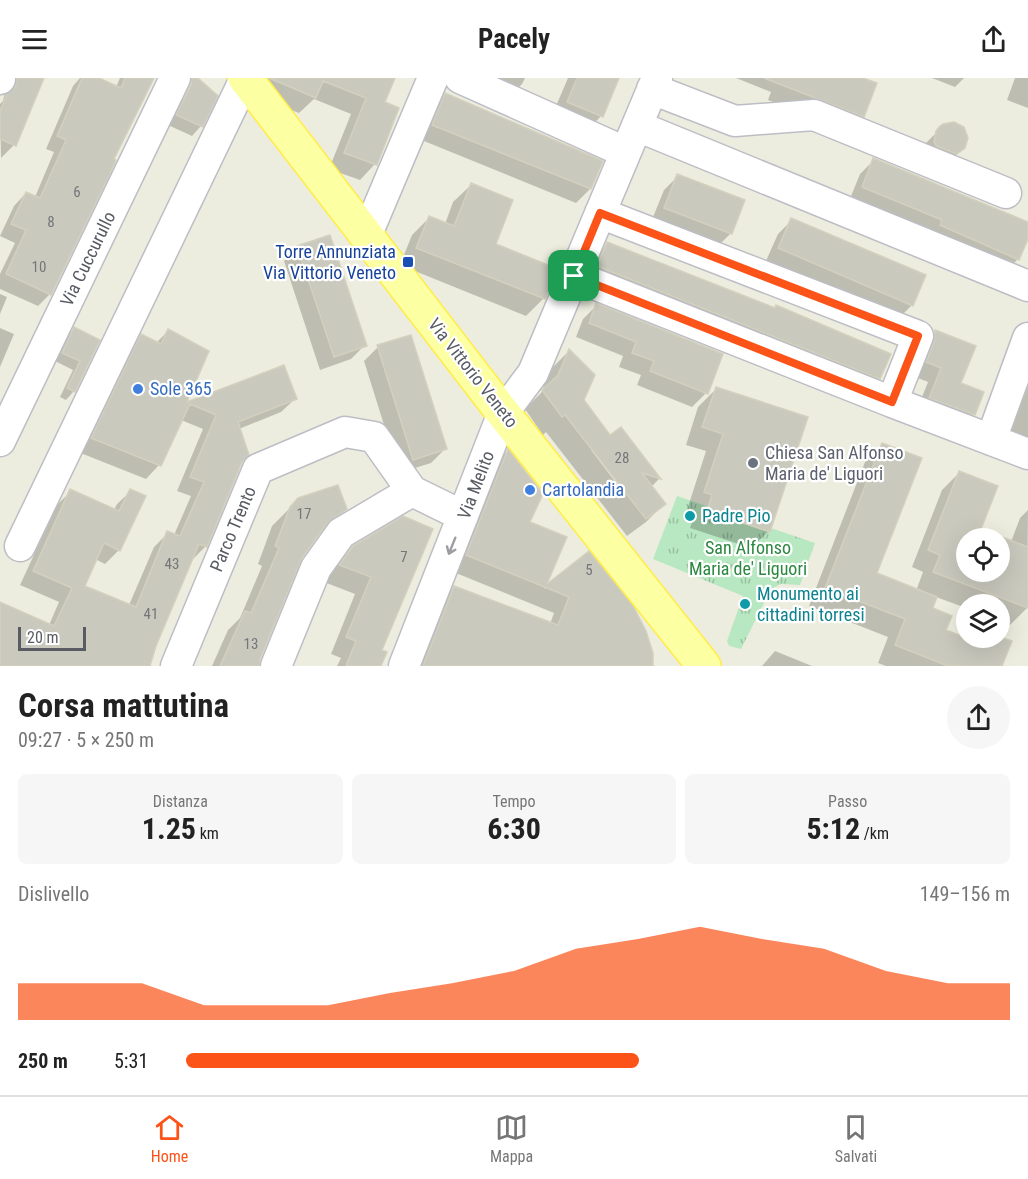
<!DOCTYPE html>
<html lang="it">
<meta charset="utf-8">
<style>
:root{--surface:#fff;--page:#f6f6f6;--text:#222;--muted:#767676;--line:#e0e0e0;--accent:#fb5318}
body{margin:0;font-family:"Roboto Condensed",sans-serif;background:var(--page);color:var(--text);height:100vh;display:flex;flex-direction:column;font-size:22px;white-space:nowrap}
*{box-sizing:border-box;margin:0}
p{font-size:20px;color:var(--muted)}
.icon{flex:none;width:33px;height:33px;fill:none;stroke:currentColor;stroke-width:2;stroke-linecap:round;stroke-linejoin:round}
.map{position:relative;height:588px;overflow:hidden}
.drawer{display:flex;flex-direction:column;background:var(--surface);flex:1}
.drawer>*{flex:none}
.controls{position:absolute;left:956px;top:450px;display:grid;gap:12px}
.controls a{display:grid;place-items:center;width:54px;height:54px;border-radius:50%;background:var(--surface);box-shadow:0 6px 24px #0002;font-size:30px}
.scale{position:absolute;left:18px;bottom:15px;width:68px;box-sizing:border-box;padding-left:6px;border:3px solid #585b62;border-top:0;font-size:16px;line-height:21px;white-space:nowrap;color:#585b62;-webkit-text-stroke:4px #fff;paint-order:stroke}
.pin{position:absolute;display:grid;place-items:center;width:51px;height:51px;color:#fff;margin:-26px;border-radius:12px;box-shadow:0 3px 9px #0006}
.round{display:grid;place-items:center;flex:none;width:63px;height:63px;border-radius:32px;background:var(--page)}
.summary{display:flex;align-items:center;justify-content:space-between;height:102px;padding:0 18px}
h1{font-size:33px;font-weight:700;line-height:45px}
.figures{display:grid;grid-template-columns:repeat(3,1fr);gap:9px;height:102px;padding:6px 18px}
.figures div{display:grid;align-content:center;border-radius:9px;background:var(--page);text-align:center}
.figures b{font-size:30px;font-weight:700}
.figures small{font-size:16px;font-weight:400}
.figures p{font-size:16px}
.chart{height:168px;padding:12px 18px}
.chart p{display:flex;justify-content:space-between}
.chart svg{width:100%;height:108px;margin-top:6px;fill:var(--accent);opacity:.7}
ul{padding:0 18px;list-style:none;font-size:20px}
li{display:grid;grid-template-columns:96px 72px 1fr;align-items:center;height:45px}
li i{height:15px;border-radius:8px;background:var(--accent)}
header{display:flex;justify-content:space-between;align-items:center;height:78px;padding:0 18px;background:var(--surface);font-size:27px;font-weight:700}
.menu{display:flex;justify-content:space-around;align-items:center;height:84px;border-top:2px solid var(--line);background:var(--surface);font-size:16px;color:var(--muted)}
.menu a{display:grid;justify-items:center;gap:3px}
.menu .current{color:var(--accent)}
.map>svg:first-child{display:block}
.park{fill:url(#park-tufts)}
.shadow{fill:#0003;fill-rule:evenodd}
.building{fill:#cac9be;stroke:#d3d0bd;stroke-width:1.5;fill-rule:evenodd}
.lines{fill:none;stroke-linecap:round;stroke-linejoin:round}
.minor-casing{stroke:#bdbec5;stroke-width:33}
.major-casing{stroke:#ffed47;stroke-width:36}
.minor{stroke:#fff;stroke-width:30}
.major{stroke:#fdffa3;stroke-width:33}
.oneway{stroke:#9b9da1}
.route-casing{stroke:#fff;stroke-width:12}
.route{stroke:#fb5318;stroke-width:8}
.transit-dot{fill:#1a4fb4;stroke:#fff;stroke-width:2}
.shop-dot{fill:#3f7fe0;stroke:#fff;stroke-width:2}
.worship-dot{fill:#6b7280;stroke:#fff;stroke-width:2}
.culture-dot{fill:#0f9aa8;stroke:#fff;stroke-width:2}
.labels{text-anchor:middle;stroke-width:4.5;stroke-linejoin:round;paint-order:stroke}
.number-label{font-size:15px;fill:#747679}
.transit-label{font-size:18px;fill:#164399;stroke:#fff;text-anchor:end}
.street-label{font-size:18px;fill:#585b62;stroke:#fff}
.shop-label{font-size:18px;fill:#366cbe;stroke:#fff;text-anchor:start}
.worship-label{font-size:18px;fill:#5b616d;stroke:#fff;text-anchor:start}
.culture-label{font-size:18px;fill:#0d838f;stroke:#fff;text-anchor:start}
.park-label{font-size:18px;fill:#2c8740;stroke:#fff}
</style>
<header><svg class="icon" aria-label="menu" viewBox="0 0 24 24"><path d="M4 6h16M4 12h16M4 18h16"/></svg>Pacely<svg class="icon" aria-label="share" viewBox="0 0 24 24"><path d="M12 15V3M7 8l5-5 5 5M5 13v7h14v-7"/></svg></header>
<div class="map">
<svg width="1028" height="588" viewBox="0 0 1028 588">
<defs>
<pattern id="park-tufts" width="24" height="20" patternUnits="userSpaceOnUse" patternTransform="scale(1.5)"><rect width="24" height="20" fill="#b8e8c1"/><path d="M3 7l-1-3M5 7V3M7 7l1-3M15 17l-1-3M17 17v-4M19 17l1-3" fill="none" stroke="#98bfa0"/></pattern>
</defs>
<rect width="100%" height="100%" fill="#ededdf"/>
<path class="park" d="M677,418L815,465L800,507L781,506L771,511L741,571L729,568L727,563L743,518L653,481Z"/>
<path class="shadow" d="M7,0H42L14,67L1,80L0,26L3,23L5,15L4,9Z
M80,0H96L116,9L120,0H154L128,48L107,97L50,216L38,228L0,211V196L15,165L0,158L14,128L26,115L35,119L54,74L46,71L73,8Z
M266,0H393L383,25L375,86L360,102L329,91L351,36L314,21L299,35L273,25L262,10Z
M475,0H525L522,6L504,24Z
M568,0H617L601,38L584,56L550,42Z
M736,0H859L863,38L849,52L768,22L771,14Z
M932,0H964L955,9Z
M1015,0H1028V30L1007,22Z
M187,17L210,30L201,48L192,58L168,47L177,27Z
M446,17L590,111L576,125L419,61L432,31Z
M944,47L960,73L950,83L925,69L926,65Z
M874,82L1028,146V158L1018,181L1004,195L849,123L860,96Z
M678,98L731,155L717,169L651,144L664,112Z
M471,107L494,167L544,220L526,238L400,187L412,157L429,140L445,146L453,124Z
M792,142L912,227L898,241L765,185L778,156Z
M607,166L879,300L865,314L584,202L593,180Z
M298,170L365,267L351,281L320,292L284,183Z
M0,216L7,219L0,236Z
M597,227L706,315L692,329L637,307L641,297L619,289L623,278L576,259L583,241Z
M0,250L14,256L0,289Z
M74,251L98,263L74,313L66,322L60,319L73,292L55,283L66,259Z
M168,253L184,327L283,289L295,321L281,334L239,351L241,384L206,468L192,482L155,567L149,588H0V540L49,547L59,524L20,507L57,427L71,413L114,432L117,426L131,413L119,472L105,486L95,481L83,508L129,527L154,469L168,455L174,457L191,418L177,413L203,351L181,342L159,387L146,401L78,374L128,272L142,258L156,265Z
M935,254L973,336L959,350L916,334L928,304L913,298L921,268Z
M410,259L445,371L431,385L399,395L364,283L378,269Z
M569,273L582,322L610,359L621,351L659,401L651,409L664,426L646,444L627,458L546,354L543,357L525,331L541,315L551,291ZM591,372H595L626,413L624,415Z
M1028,308V380L1005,368Z
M716,311L769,453L751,470L690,450L695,435L687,432L706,373L686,367L698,329Z
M883,366L875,496L916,513L923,494L912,489L942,412L959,395L979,452L1011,464L1020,440L1028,432L1027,530L1010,547L999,543V526H966V530L936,519L931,531L944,553L982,568L990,560H998L1010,564L1001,588H886L878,585L888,559L809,528L865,384ZM966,460H999V494H966Z
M507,373L528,445L565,460L544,511L589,475L652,588H414L438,526L454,509L550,546L554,535L451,493L492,389Z
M299,421L345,431L328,449L318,455L301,479L257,588H212L228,552L240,540L262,488L258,486L272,448Z
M403,440L380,573V588H337L341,580L331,576L355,516L324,504L336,487L354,469Z
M775,573L812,588H762Z"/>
<path class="building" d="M17,0H44L16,68L0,61V34L7,16L15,9Z
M82,0H99L121,10L125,0H154L114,81L116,82L109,98L51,217L6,196L26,152L11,146L26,114L40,120L66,62L57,58Z
M192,0H198L218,18L203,49L176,37L191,7Z
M269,0H395L385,24L399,30L377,87L344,75L366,20L323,3L316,20Z
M577,0H619L603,39L567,24Z
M764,0H863L877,5L864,39Z
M445,15L603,83L591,111L432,47Z
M954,44L964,49L968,60L965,70L957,76L936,68L934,64L936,53L939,49L943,46Z
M873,80L1028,144V161L1019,182L940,147L942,142L862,109Z
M677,96L745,122L732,156L664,130Z
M471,105L513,122L496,166L558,191L545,221L416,170L429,138L454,148Z
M791,140L926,197L913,228L778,170Z
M330,157L367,268L334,279L297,168Z
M607,164L775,230L776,227L891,276L880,301L597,188Z
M596,225L723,276L708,316L650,293L654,283L632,275L636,264L589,245Z
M74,249L100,262L75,314L67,310L80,283L62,275Z
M168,251L209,273L187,324L284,287L297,321L238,344L249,377L242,384L207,469L199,466L156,568L150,588H0V524L54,548L72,510L33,493L70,411L119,433L130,411L146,418L120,473L104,465L85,508L136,529L167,453L180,458L204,404L190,399L216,337L190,326L161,388L91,360L141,256L161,266Z
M935,252L976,268L961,305L984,314L975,337L929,320L941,290L926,284L934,264Z
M411,257L447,371L413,382L377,267Z
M569,271L595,297L584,322L610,357L621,349L661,401L642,395L666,426L646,441L565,337L562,339L542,312L558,297Z
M716,309L808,339L770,454L707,433L712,417L704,414L723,356L702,349Z
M882,365L922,380L877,495L937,519L933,530L952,538L946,552L987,568L990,560H1003L1012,563L1002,588H948L895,567L905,541L825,510Z
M508,371L543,416L530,444L567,459L547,506L589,473L633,528L646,553L653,575V588H423L454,508L558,547L569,519L466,477Z
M959,393L998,408L981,451L1028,469V530L933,494L940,477L928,472ZM966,460H999V494H966Z
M338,407L347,431L327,445L302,480L260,581L259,588H220L245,533L251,535L279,470L275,468L290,429L298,420Z
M403,438L433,451L382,572L387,574L381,588H346L356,563L346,559L371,499L339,487L353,468Z"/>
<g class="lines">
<g class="minor-casing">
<path id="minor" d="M460,0L625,74
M0,1V0
M652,11L735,43L814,37L1006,115
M637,48L1028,208
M367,156L433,0
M574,198L892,324L918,258L600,135
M892,324L1028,376
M991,362L1028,260
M0,363L175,0
M20,468L245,1
M176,588L258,391L345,354L374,359L412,413L463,438
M276,588L316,490L341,455L412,413
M404,588L503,335L533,295L657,0"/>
</g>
<g class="major-casing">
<path id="major" d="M245,0L503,335L704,588"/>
</g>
<use href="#minor" class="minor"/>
<use href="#major" class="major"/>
</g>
<defs><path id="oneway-shaft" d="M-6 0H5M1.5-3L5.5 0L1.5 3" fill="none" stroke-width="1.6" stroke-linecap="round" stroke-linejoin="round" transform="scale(1.5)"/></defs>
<use class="oneway" href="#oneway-shaft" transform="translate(452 468) rotate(112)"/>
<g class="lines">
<g class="route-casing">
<path id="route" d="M600,135L918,258L892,324L574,198Z"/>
</g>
<use href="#route" class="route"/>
</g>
<rect class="transit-dot" x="402" y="178" width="12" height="12" rx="3"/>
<g class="shop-dot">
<circle cx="138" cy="311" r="6"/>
<circle cx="530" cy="412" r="6"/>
</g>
<circle class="worship-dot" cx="753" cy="385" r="6"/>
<g class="culture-dot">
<circle cx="690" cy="438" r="6"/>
<circle cx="745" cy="526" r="6"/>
</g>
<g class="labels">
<g class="number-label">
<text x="77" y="119">6</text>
<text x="51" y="149">8</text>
<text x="39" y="194">10</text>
<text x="622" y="385">28</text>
<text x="304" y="441">17</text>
<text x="404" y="484">7</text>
<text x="172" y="491">43</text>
<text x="589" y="497">5</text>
<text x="151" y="541">41</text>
<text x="251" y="571">13</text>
</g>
<g class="transit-label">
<text x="396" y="180">Torre Annunziata<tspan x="396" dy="21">Via Vittorio Veneto</tspan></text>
</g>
<g class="street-label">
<text transform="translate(88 181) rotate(-64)" y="6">Via Cuccurullo</text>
<text transform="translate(473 295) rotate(52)" y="6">Via Vittorio Veneto</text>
<text transform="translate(476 407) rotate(-69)" y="6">Via Melito</text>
<text transform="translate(233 451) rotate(-67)" y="6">Parco Trento</text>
</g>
<g class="shop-label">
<text x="150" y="317">Sole 365</text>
<text x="542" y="418">Cartolandia</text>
</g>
<g class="worship-label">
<text x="765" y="381">Chiesa San Alfonso<tspan x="765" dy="21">Maria de' Liguori</tspan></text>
</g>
<g class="culture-label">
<text x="702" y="444">Padre Pio</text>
<text x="757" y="522">Monumento ai<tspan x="757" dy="21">cittadini torresi</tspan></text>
</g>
<g class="park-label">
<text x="748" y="476">San Alfonso<tspan x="748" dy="21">Maria de' Liguori</tspan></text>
</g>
</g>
</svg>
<div class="controls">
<a><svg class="icon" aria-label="locate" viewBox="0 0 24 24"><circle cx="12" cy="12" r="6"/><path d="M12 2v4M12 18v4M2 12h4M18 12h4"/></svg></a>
<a><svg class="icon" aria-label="layers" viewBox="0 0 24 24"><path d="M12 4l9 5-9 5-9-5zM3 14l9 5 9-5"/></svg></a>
</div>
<div class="scale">20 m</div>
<div class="pin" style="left:574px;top:198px;background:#1e9e55"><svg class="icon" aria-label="arrive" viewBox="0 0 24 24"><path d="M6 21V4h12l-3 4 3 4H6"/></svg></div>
</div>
<section class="drawer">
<div class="summary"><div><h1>Corsa mattutina</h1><p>09:27 · 5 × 250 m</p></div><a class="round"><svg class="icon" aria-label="share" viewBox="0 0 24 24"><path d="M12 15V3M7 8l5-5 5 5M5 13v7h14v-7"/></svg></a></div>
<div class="figures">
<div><p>Distanza</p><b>1.25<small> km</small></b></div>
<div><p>Tempo</p><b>6:30</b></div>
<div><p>Passo</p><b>5:12<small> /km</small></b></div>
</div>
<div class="chart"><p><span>Dislivello</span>149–156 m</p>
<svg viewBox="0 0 160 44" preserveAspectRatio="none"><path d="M0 44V29L10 29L20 29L30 38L40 38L50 38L60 33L70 29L80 24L90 15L100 11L110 6L120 11L130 15L140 24L150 29L160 29V44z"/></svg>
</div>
<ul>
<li><b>250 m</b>5:31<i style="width:55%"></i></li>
</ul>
</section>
<nav class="menu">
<a class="current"><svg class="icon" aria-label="home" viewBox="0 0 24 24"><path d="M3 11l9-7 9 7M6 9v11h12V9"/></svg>Home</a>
<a><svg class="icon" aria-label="map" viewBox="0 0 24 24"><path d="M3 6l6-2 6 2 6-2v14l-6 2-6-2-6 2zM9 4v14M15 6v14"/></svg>Mappa</a>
<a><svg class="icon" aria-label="saved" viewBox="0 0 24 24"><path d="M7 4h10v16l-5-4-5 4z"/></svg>Salvati</a>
</nav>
